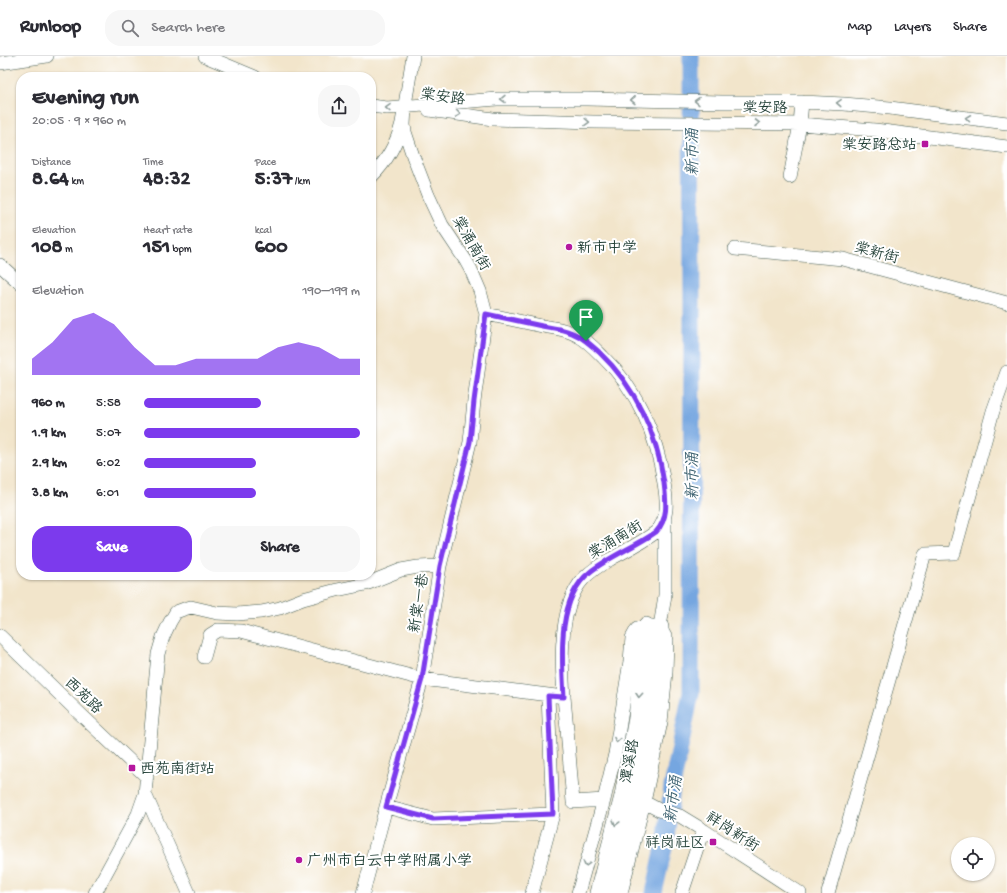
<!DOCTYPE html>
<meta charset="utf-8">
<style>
:root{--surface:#fff;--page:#f7f7f7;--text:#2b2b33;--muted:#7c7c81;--line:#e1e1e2;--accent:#7c3aed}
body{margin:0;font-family:"Gochi Hand","LXGW WenKai TC",sans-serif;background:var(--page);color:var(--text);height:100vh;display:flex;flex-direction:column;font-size:15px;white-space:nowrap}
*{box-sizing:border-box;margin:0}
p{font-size:13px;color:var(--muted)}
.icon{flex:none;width:22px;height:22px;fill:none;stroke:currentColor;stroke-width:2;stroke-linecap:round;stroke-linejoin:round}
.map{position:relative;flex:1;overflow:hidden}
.drawer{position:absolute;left:16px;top:16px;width:360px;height:508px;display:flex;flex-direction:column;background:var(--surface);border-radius:16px;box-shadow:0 1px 3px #0004}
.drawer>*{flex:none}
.fabs{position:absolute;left:951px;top:781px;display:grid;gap:8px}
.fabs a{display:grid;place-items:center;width:44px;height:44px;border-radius:50%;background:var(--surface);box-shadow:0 1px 3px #0004;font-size:20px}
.pin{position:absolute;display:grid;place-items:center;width:34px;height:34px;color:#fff;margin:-41px -17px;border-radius:50% 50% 50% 0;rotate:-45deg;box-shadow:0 0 4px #0007}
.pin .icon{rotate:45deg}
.round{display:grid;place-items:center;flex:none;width:42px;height:42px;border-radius:16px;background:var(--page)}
.headline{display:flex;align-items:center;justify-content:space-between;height:68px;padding:0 16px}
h1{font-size:22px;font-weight:700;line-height:30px}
.metrics{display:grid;grid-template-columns:repeat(3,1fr);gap:6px;height:68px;padding:4px 16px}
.metrics div{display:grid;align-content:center}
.metrics b{font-size:20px;font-weight:700}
.metrics small{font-size:11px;font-weight:400}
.metrics p{font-size:11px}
.chart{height:112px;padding:8px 16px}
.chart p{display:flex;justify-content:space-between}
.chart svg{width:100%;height:72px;margin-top:4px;fill:var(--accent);opacity:.7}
.primary-button{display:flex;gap:8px;margin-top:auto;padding:8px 16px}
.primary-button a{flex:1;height:46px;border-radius:16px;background:var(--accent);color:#fff;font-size:16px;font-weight:700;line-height:46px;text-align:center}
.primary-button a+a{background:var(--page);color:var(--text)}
ul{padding:0 16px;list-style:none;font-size:13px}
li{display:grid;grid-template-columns:64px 48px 1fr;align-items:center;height:30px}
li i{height:10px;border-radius:5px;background:var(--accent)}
header{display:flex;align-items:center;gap:24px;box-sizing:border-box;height:56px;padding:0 20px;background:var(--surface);border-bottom:1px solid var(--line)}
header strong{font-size:19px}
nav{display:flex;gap:22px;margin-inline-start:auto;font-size:14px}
.search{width:280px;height:36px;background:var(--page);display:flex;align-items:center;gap:10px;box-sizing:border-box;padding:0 14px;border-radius:16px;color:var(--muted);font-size:15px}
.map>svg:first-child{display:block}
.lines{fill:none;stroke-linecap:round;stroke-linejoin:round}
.river{stroke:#75a6e0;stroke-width:17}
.minor-casing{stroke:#3f564b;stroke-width:14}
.major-casing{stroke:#3f564b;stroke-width:18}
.minor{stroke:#fff;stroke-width:13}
.major{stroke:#fff;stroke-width:17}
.oneway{stroke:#8f9e9a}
.route-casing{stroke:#fff;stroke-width:8}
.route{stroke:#7c3aed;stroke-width:5}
.poi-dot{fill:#b5179e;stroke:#fff;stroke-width:1.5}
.labels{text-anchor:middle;stroke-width:4;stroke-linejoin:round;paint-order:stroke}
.street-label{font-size:15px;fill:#1f3d34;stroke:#fff}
.poi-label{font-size:15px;fill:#1f3d34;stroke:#fff;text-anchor:start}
.water-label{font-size:16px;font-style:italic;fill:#3d6270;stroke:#fff}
</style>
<header>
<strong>Runloop</strong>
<div class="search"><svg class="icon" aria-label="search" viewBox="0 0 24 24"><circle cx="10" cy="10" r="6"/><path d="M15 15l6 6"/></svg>Search here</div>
<nav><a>Map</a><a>Layers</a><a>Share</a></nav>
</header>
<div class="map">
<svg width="1007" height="837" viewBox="0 0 1007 837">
<rect width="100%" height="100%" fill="#fff"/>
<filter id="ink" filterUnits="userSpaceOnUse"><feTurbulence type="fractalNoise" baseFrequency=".025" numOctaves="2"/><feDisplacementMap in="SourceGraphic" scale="8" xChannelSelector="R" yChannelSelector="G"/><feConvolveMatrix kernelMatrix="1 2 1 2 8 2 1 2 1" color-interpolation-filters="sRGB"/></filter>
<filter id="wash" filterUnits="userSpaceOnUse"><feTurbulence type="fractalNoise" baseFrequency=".012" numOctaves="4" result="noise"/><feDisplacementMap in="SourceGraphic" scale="16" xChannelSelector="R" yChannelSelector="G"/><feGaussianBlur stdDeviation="0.9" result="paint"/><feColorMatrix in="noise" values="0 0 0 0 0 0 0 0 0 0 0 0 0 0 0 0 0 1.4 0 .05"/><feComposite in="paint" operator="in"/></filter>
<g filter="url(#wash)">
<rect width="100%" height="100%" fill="#f2e5cb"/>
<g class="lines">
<path class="river" d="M654,837L666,782L672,731L691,637L692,255L691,0"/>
</g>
</g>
<g filter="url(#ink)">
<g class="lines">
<g class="minor-casing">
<path id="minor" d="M205,0L255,21
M0,7L47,0
M371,50L387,52L497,43H587L722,46H802L844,48L890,52L1007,67
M429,54L493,63L593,66L800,68L875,74L1007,91
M371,121C386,106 397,87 402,67L413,0
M790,121L800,68L802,46
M735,193L843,203L1007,247
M0,209L21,228
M486,258C505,262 523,266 542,270C555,272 569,274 580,281C589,286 596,294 603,301C638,334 657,380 664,427C667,445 669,463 656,476C641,487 625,495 609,504C600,509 591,515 584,522C553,555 563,631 567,673C569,697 571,722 573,746L604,744
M660,571L665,539V463
M0,580L77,655L147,721
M204,601L210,579L218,574L241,575L422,623L564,641
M145,738L189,837
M644,746L659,754L680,760L703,774L800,837
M386,751L433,763L553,758
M95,837L138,758L145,738L158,598L163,581L170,566L176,556L184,553L191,551L217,557L237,558L261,556L280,552L303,543L337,534L366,528L401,514L418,511L440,510
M363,837L386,751L422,623L440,510L470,386L474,345L486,258L480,235L471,214L466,205L442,169L428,139L413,100L405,76L404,69L405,51
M532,837L553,758L548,640
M578,837L604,744L615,698L630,605L632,582L637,573L646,570H653
M621,837L644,746L661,666L666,616L667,584L660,571
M682,837L703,774
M828,837L925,498L954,497L993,355L1007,316"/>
</g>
<g class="major-casing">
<path id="major" d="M598,837L623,740L637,662L646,570
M612,837L636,744L648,679L660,571"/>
</g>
<use href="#minor" class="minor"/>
<use href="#major" class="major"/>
</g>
<defs><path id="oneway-chevron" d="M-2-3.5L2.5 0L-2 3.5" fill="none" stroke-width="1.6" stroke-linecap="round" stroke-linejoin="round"/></defs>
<g class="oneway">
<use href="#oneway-chevron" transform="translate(503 43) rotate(179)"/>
<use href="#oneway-chevron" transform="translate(633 44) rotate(-179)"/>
<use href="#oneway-chevron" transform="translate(697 45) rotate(-179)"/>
<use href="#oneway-chevron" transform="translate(839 47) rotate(-177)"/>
<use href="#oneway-chevron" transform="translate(388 52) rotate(-179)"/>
<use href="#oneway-chevron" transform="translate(458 58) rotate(8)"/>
<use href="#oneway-chevron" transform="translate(968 62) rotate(-172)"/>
<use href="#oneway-chevron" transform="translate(587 66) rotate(2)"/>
<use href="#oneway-chevron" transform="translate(757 67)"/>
<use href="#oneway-chevron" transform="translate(639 639) rotate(95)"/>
<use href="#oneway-chevron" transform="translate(617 684) rotate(99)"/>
<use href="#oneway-chevron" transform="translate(616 767) rotate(105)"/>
<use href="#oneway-chevron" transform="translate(586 808) rotate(106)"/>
</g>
</g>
<g class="lines" filter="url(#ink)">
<g class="route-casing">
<path id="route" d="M486,258C505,262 523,266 542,270C555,272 569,274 580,281C587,285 593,291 599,296C636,331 657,378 664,427C666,445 669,462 656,476C635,491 610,500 590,516C556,543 562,603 564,641L548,640L553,758L433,763L386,751L422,623L440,510L470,386L474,345Z"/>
</g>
<use href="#route" class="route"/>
</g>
<g class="poi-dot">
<rect x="921" y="84" width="8" height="8" rx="2"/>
<circle cx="569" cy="191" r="4"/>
<rect x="128" y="708" width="8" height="8" rx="2"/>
<rect x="709" y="782" width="8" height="8" rx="2"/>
<circle cx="299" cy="804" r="4"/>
</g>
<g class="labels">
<g class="street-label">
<text transform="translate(443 40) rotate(8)" y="5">棠安路</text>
<text x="765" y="56">棠安路</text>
<text transform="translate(472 187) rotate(60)" y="5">棠涌南街</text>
<text transform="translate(877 196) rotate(15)" y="5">棠新街</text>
<text transform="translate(615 483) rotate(-31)" y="5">棠涌南街</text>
<text transform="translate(418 547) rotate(-81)" y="5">新棠一巷</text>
<text transform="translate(84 639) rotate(44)" y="5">西苑路</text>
<text transform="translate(629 705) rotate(-80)" y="5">潭溪路</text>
<text transform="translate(733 775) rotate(33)" y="5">祥岗新街</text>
</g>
<g class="poi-label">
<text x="917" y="93" text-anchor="end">棠安路总站</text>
<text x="577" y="196">新市中学</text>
<text x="140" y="717">西苑南街站</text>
<text x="705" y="791" text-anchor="end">祥岗社区</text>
<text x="307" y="809">广州市白云中学附属小学</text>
</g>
<g class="water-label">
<text transform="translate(691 96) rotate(-90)" y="6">新市涌</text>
<text transform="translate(691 420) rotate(-90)" y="6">新市涌</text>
<text transform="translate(672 743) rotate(-82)" y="6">新市涌</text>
</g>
</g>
</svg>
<div class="fabs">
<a><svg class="icon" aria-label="locate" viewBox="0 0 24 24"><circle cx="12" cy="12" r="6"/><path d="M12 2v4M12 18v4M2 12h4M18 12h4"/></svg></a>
</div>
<div class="pin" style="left:586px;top:285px;background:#1e9e55"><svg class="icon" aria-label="arrive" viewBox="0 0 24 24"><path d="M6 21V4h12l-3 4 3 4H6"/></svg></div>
<section class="drawer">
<div class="headline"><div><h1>Evening run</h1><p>20:05 · 9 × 960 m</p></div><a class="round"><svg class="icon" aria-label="share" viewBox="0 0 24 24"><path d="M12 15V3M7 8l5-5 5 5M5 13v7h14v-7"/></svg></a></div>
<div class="metrics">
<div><p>Distance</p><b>8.64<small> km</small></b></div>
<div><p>Time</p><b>48:32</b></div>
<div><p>Pace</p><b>5:37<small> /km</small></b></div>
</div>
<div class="metrics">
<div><p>Elevation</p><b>108<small> m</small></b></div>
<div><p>Heart rate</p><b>151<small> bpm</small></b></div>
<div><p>kcal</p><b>600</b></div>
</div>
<div class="chart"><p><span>Elevation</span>190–199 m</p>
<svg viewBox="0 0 160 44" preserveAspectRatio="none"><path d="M0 44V34L10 24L20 10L30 6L40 13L50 27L60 38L70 38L80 34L90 34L100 34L110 34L120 27L130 24L140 27L150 34L160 34V44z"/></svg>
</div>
<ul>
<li><b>960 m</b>5:58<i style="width:54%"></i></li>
<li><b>1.9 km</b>5:07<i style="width:100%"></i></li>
<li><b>2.9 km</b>6:02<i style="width:52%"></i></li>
<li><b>3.8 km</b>6:01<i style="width:52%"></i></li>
</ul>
<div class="primary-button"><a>Save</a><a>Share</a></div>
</section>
</div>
